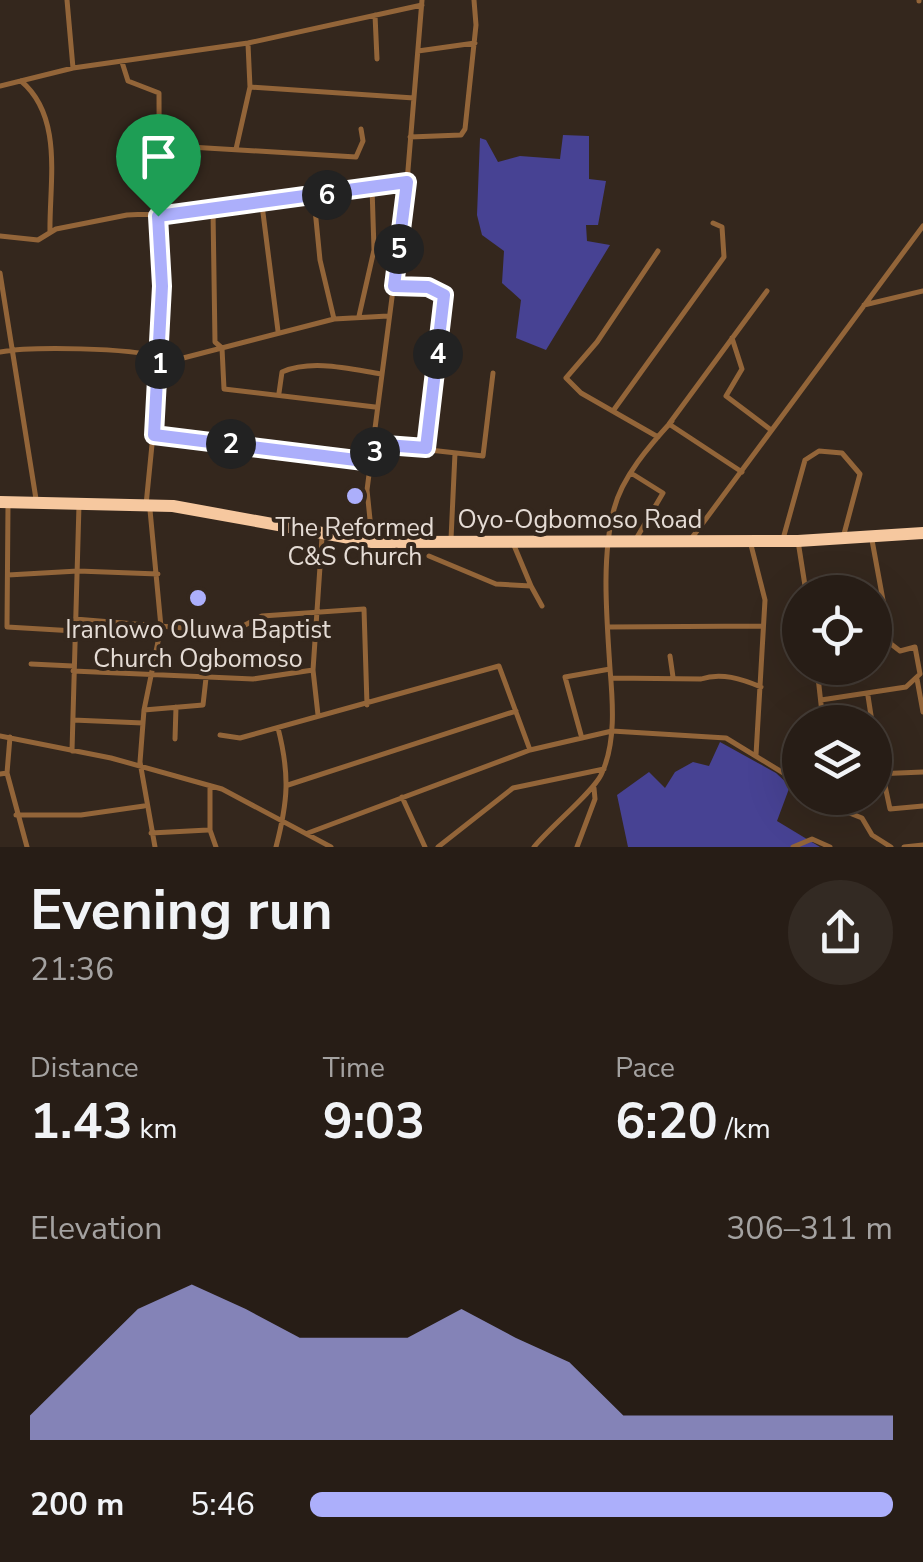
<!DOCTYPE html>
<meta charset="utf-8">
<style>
:root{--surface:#271d16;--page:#332a23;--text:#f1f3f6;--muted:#a4a2a1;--line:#433b35;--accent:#acaffb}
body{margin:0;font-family:"Nunito Sans",sans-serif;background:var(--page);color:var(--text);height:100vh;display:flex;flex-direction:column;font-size:38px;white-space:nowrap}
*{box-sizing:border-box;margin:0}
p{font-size:32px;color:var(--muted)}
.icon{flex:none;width:55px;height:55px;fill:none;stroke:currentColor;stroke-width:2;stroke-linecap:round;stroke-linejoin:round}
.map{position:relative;height:847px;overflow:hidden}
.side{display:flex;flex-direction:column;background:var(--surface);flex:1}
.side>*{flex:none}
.tools{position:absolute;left:782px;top:575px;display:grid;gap:20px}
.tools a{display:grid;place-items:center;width:110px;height:110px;border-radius:50%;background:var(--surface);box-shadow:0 10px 40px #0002,0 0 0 2px var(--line);font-size:50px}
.pin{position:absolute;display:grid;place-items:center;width:85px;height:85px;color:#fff;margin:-102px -42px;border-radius:50% 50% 50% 0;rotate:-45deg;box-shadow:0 0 10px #0007}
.pin .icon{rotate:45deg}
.km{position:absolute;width:50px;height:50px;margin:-25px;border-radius:50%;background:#222;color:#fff;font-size:28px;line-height:50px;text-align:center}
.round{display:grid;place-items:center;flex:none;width:105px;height:105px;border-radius:52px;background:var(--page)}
.head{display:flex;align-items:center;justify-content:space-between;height:170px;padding:0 30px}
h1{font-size:55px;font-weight:700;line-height:75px}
.stats{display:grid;grid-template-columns:repeat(3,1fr);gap:15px;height:170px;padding:10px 30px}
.stats div{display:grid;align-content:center}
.stats b{font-size:50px;font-weight:700}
.stats small{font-size:28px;font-weight:400}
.stats p{font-size:28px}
.chart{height:280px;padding:20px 30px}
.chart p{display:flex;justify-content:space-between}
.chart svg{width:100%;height:180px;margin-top:10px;fill:var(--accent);opacity:.7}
ul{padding:0 30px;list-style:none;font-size:32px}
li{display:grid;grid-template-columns:160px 120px 1fr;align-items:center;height:75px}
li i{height:25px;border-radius:12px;background:var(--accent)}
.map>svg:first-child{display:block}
.forest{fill:#474293}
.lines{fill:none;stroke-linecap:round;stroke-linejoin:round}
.street{stroke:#936539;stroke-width:5}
.highway{stroke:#f6c89f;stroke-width:12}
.route-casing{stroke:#fff;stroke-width:20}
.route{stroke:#acaffb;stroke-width:12}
.poi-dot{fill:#acaffb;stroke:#34271d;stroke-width:4}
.labels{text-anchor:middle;stroke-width:8;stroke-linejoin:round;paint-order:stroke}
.street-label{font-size:25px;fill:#e5dcd5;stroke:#34271d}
.poi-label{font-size:25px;fill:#e5dcd5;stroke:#34271d}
</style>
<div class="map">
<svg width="923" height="847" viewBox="0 0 923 847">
<rect width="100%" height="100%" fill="#34271d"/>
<path class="forest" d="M563,135L589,136V179L606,181L598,225H586L587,241L610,245L546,350L516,338L521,300L502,283L504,251L482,235L477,215L480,138L486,140L498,162L520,156L560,159Z
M720,742L776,773L790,786L777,821L820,847H628L617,795L649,772L665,788L675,772L693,762L709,766Z"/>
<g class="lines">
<path class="street" d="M67,0L73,68
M919,0V1
M375,15L377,59
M418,51L475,43
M122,62L128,81L159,93L160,364L146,505L150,510L161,627L144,710L140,762L155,847
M21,81C64,117 49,184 50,232
M0,86L73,68L248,43L422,5
M250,87L414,98
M410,137L461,135L465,129L476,25L474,0
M157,145L356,157L363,141L361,129
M236,149L250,87L248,44
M314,199L320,260L334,319
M262,205L278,331
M213,211L215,342L222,348L224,389L375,407
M0,236L38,240L56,229L127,215L213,211L407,182
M0,273L36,499
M394,285L428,287L444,295L426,449
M864,305L923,291
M359,316L374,250L372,187
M732,338L742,369L726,396L771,430
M0,352C32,346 130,348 159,357
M160,364L334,319L388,316
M279,393L282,372C312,359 350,369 381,374
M613,411L724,257L722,227L713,223
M154,435L364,461L385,445L483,456L493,373
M658,437L581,393L566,378L597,342L658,251
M742,472L669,424L767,291
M631,473L663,493L636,539
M8,505L7,627L75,631
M372,539L367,490L407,182L422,0
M451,539L455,453
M691,539L923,226
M783,539L805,460L819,451L842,453L860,474L844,534
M798,541L806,592
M513,543L531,586
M751,545L765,600L756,755
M429,556L496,584L531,586L542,606
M8,575L78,571L158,574
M75,619L232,632L262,616L364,609L367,705
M609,627L763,626
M670,656L673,677
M31,664L73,666
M817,668L823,722
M73,671L253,679L313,670
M611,678L701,679C721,672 742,679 761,687
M917,679L923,712
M868,696L872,722
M821,700L906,687L920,674L915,647L900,651L891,644L872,540
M144,710L203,705L206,678
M318,715L313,670L322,537
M73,720L143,723
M220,735L240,738L499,666L530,750
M581,735L565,677L610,669
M0,736L111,758L222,789L331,847
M175,739L176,707
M875,739L890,809L923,806
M72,751L79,505
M7,773L27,847
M0,774L7,773L10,737
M875,774L923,772
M288,785L516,711
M210,786V830L216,847
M402,797L425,847
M812,798L862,818L872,835L891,847
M16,815H81L144,806
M151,833L208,830
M308,833L530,750L612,731L726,738L790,777L800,790
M276,847C288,801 290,775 278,728
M438,847L513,788L604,769
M534,847C551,826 592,793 601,775C616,744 613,703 610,669C607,620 601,558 614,509C622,477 650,445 672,421
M577,847L595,799L594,788
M793,847L812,839L830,847
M904,847L923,845"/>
<path class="highway" d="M0,502L173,506L372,542L798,541L923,533"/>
</g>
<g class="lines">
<g class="route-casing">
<path id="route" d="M407,182L394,286L428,287L444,295L426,448L386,445L364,461L154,435L162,286L158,216Z"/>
</g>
<use href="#route" class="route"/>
</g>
<g class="poi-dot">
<circle cx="355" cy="496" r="10"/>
<circle cx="198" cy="598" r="10"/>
</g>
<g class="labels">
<g class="street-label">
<text x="580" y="528">Oyo-Ogbomoso Road</text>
</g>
<g class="poi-label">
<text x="355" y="536">The Reformed<tspan x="355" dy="29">C&amp;S Church</tspan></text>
<text x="198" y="638">Iranlowo Oluwa Baptist<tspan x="198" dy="29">Church Ogbomoso</tspan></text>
</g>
</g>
</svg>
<div class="tools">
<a><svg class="icon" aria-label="locate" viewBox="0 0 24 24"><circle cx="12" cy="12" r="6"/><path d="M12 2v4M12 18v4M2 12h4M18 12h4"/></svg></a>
<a><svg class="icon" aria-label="layers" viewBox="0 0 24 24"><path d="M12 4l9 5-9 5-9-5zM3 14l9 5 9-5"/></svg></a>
</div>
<div class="pin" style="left:158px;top:216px;background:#1e9e55"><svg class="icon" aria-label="arrive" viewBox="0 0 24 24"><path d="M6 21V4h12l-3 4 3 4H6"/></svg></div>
<b class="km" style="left:160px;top:364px">1</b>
<b class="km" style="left:231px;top:444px">2</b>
<b class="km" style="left:375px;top:452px">3</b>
<b class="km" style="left:438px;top:354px">4</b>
<b class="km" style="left:399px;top:249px">5</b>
<b class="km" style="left:327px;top:195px">6</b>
</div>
<section class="side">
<div class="head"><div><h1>Evening run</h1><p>21:36</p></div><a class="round"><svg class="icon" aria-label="share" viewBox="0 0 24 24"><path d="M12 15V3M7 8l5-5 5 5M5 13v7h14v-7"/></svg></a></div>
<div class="stats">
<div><p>Distance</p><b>1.43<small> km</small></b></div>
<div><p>Time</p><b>9:03</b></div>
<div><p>Pace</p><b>6:20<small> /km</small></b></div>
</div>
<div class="chart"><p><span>Elevation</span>306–311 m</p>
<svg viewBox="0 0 160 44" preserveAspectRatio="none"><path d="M0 44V38L10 25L20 12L30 6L40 12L50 19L60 19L70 19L80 12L90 19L100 25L110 38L120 38L130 38L140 38L150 38L160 38V44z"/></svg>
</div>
<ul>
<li><b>200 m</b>5:46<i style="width:100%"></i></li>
</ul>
</section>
